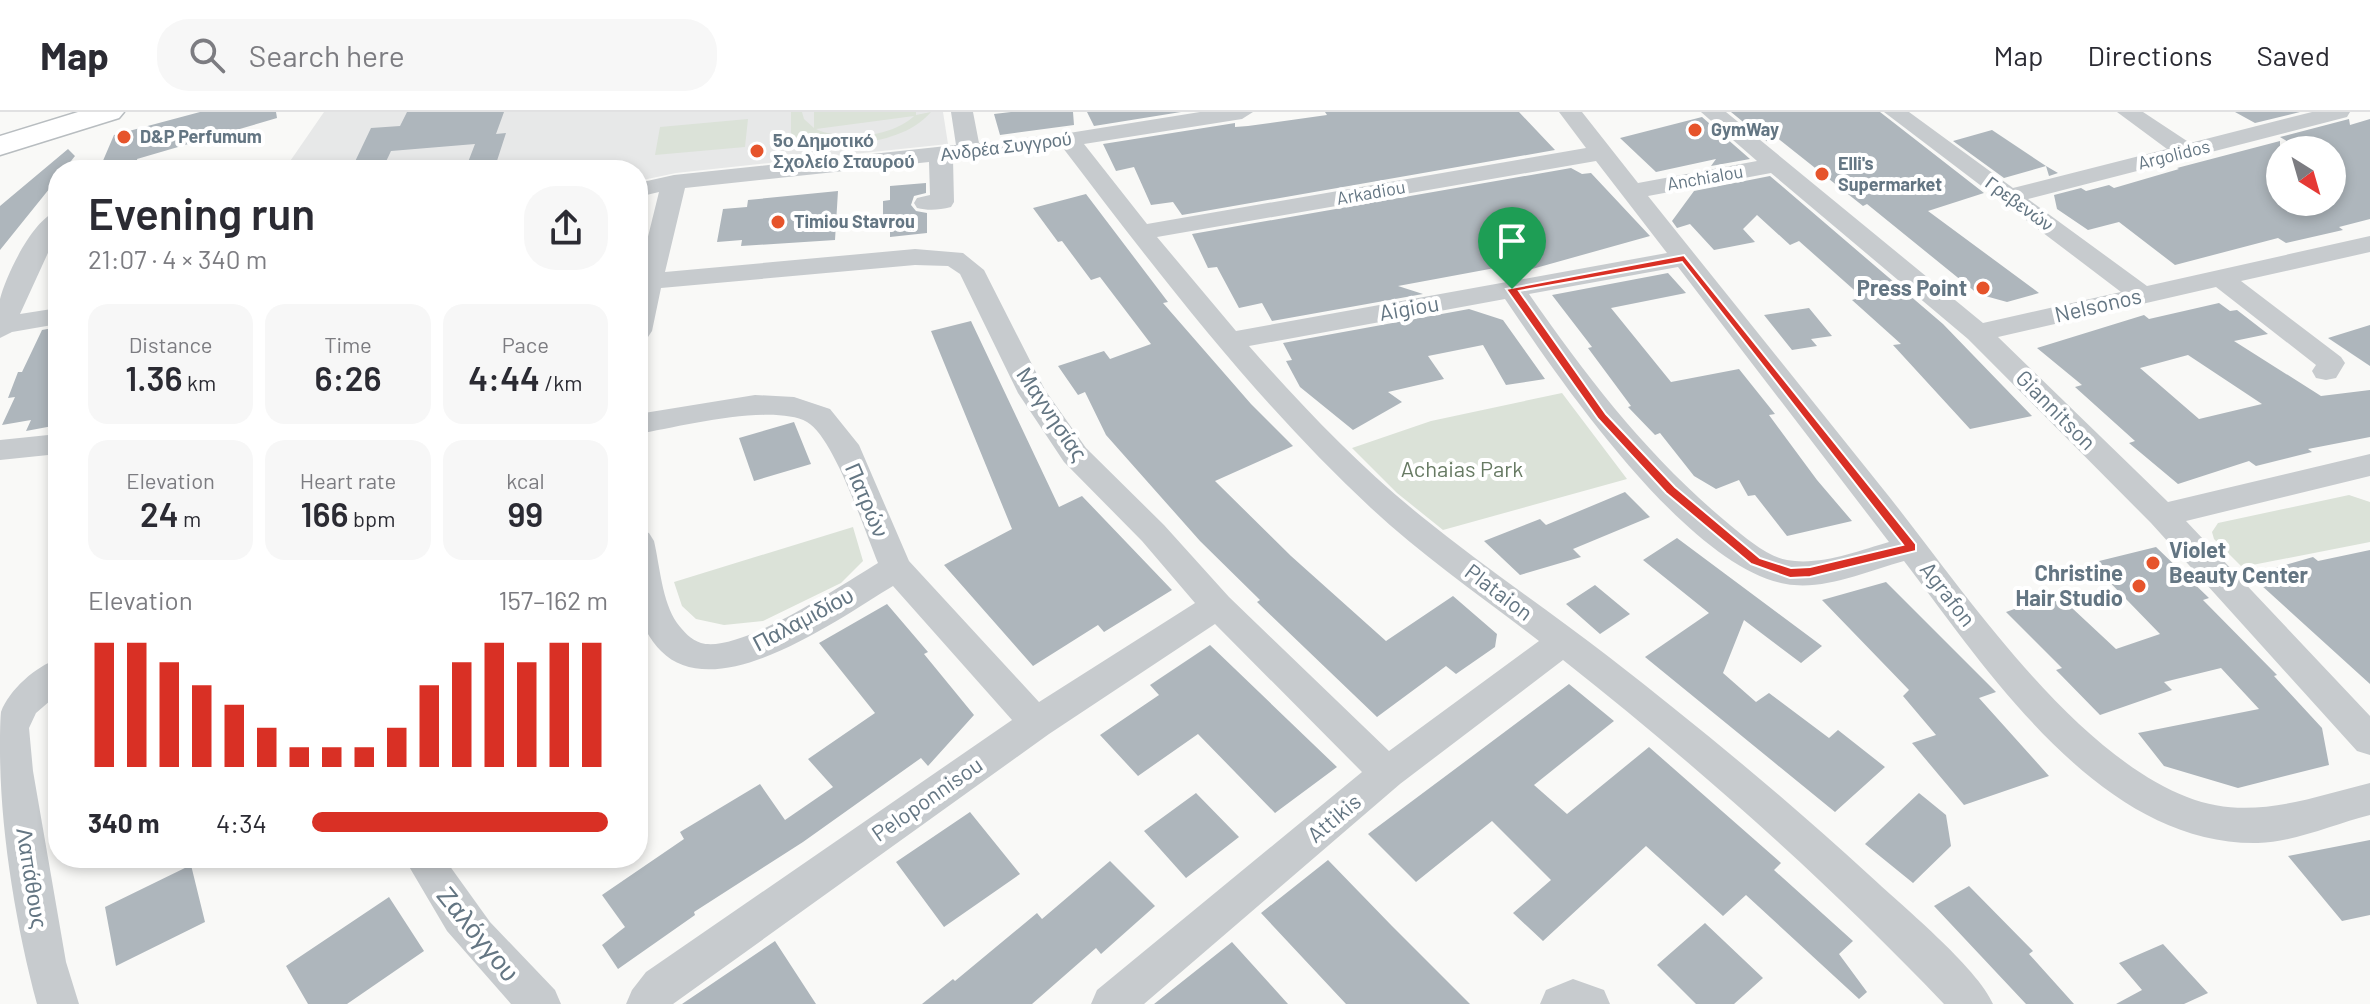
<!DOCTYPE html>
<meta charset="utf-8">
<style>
:root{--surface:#fff;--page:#f7f7f7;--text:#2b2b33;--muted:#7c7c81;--line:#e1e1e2;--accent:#d93025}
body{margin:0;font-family:Barlow,sans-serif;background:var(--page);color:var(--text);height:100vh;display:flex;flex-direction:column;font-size:30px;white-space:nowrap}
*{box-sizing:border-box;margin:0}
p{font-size:26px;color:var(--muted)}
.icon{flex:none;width:44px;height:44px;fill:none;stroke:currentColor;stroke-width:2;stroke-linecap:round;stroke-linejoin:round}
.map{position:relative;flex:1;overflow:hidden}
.panel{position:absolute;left:48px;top:48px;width:600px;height:708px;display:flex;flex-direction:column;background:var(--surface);border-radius:32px;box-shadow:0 4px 12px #0003}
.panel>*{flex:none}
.needle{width:52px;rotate:143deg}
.tools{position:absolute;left:2266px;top:24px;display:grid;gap:16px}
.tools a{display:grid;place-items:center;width:80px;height:80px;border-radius:50%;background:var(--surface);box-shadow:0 4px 12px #0003;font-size:40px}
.pin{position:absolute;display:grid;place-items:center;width:68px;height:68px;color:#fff;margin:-82px -34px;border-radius:50% 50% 50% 0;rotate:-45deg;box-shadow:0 0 8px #0007}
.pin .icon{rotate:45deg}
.round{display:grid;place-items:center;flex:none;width:84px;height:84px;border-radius:32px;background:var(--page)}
.headline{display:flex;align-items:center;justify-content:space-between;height:136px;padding:0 40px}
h1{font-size:44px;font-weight:600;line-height:60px}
.metrics{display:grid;grid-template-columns:repeat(3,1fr);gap:12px;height:136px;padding:8px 40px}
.metrics div{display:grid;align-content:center;border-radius:20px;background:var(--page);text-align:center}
.metrics b{font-size:34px;font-weight:600}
.metrics small{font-size:22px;font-weight:400}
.metrics p{font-size:22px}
.chart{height:224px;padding:16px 40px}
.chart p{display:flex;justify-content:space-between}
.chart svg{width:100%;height:144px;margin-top:8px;stroke:var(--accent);stroke-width:6}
ul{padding:0 40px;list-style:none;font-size:26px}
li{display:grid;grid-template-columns:128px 96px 1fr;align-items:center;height:60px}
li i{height:20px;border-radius:10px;background:var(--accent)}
header{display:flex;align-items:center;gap:48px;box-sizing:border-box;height:112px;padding:0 40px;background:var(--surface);border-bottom:2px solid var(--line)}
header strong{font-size:38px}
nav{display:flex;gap:44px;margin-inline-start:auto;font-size:28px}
.search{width:560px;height:72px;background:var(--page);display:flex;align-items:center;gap:20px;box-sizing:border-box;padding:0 28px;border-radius:32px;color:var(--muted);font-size:30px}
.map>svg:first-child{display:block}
.built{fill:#e7e8e8}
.green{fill:#dbe2d8;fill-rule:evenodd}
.building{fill:#aeb6bc;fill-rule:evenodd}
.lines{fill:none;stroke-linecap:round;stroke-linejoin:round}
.major-casing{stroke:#b8bdc0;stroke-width:3}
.minor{fill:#c7cbce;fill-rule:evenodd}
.major{fill:#fff;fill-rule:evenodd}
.route{fill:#d93025;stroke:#fff;stroke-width:2;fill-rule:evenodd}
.poi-dot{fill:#e6542b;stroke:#fff;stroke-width:3}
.labels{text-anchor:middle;stroke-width:8;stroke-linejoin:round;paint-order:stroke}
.far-poi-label{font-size:18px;font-weight:bold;fill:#647683;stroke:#fff;text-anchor:start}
.far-street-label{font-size:18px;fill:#647683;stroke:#fff}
.poi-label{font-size:22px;font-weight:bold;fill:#647683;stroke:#fff;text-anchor:end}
.street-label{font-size:22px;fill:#647683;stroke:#fff}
.park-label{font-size:22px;fill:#677a63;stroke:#fff}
.near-street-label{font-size:26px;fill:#647683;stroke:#fff}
</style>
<header>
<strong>Map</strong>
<div class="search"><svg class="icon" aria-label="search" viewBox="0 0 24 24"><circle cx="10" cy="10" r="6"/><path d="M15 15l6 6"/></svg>Search here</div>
<nav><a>Map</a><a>Directions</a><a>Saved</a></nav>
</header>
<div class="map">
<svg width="2370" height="892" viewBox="0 0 2370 892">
<rect width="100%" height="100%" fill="#f9f9f7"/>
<path class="built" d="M324,0H943L948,32L676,61L638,69V58H284Z"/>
<path class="green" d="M791,0H802L804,7L814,16V0H916V3L931,0C902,33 841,38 804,20L803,30L791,32ZM914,4C892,25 843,30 816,17Z
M748,7L745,35L655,43L660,15Z
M1562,281L1627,367L1443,418L1397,381L1352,336L1431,309Z
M2349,383L2370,390V430L2242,455L2214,427L2212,420L2218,411Z
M853,415L863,449L841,471L763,509L724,513L696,507L682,494L674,470Z"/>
<path class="building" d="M200,0H276L277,6L137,47L139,58H99L114,23Z
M407,0H504L496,22L506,21L494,58H465L475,32L391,39L382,58H351L371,16L400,14Z
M1011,0H1073L1074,13L1000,23L994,2Z
M1087,0H1181L1094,14Z
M1325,0H1519L1555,38L1182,103L1173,90L1151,93L1134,55L1116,59L1103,32L1235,11V15L1248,14L1327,3Z
M1731,0H1880L1984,81L1928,99L2039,181L2007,190L1978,182L1867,92L1863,94L1775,24L1769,31Z
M2235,0H2300L2255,11Z
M1702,5L1750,47L1711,54L1716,47L1656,60L1620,26Z
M2349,7L2350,13L2370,7V107L2339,115L2343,118L2286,131L2278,126L2175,153L2119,110L2088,118L2057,97L2054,83L2081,76L2086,79L2109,73L2114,76L2179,57L2177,56L2280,29V90H2332V38H2302L2280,25Z
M1992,18L2046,54L2058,61L2049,64L2046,54L2004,66L1953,29Z
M68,37L75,44L64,58H58V66L0,138V94Z
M1571,56L1582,62L1591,61L1650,124L1532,157L1528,152L1497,158L1495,156L1398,174L1423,182L1272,209L1262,191L1239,196L1217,155L1208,156L1192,122Z
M1770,64L1943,212L2032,304L1970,317L1893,233L1901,232L1852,188L1862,185L1799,129L1790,133L1757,103L1743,117L1755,130L1714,138L1690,112L1677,116L1672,109L1694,79Z
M926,71V81L914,84L911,93L916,99L927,101V121L890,125V110H883V89L890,88V74Z
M838,79L835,128L741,134L742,128L717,130L723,97L747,95L748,88Z
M1086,82L1168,190L1163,191L1251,292L1293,334L1215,369L1291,444L1386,529L1453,484L1497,522L1495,535L1456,562L1446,554L1377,605L1257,490L1260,488L1200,429L1106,323L1085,280L1078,283L1058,254L1104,239L1110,247L1151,232L1100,165L1091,168L1062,129L1058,130L1033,96Z
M1668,161L1686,181L1611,196L1671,270L1739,257L1775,302L1769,303L1817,368L1852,409L1787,424L1755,383L1748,384L1739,368L1716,377L1694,364L1660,321L1655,323L1628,295L1631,294L1588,236L1592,235L1552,183Z
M2219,191L2230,199L2237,198L2268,222L2234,229L2321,284L2370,278V325L2308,337L2312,340L2256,354L2249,349L2178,372L2129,331L2135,329L2075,275L2082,273L2037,236L2144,203L2149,207ZM2188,243L2262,292L2199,307L2140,256Z
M1809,196L1832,224L1811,227L1817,234L1792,238L1764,203Z
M1469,197L1503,208L1545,267L1506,273L1483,233L1428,244L1444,267L1388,280L1402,290L1353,318L1300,275L1286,249L1292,248L1283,231Z
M971,209L1059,395L1082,384L1172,478L1104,520L1098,513L1033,554L944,453L1012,417L931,219Z
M2370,213V254L2328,226Z
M58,215V313L26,319L31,308L2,313L15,285L8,286L18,260H22L42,218Z
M794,310L811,352L754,369L739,326Z
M1625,380L1650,405L1573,437L1581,445L1520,463L1484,429L1540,407L1546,413Z
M1677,426L1822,534L1801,551L1744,508L1723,561L1756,590L1769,581L1829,626L1838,618L1885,655L1835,700L1645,545L1709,501L1643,448Z
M2156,435L2209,486L2203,488L2277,563L2274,564L2322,616L2329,653L2238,676L2164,654L2138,621L2259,597L2221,556L2164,570L2172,578L2100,603L2056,558L2062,556L2006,500L2057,482L2116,537L2160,522L2091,451Z
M2370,438V572L2250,463L2313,445L2318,449Z
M1886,470L1996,580L1979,586L2049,664L1964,693L1912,631L1936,623L1903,584L1909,578L1822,488Z
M1595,473L1630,502L1600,522L1566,492Z
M887,492L928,540L924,542L974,603L928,654L921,646L803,730L694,800L695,803L618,857L602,833L625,815L602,783L684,727L680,720L760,672L785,708L833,675L808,647L875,601L819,531Z
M1210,533L1337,655L1275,701L1198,622L1138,664L1100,623L1159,583L1150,573Z
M1569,572L1614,609L1534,673L1567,702L1649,635L1781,751L1774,758L1853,829L1839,842L1867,880L1859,887L1746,783L1723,804L1646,734L1543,829L1513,801L1551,768L1492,709L1416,770L1368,722Z
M1196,681L1239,725L1186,766L1144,719Z
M1919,681L1946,703L1951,734L1913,771L1865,732Z
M970,700L1020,762L944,815L896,750Z
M2370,728V803L2342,809L2288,744Z
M1328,748L1392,814L1470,892H1346L1261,801Z
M1110,749L1155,794L1101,842L1096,836L1032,892H922L953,867L955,869L1037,801L1042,807Z
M191,753L205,810L116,854L105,795Z
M1969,774L2033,839L2029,842L2074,892H2026L1934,794Z
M389,785L424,839L347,892H308L286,854Z
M1705,811L1763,866L1734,892H1696L1657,853Z
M775,829L816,892H682Z
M1232,830L1288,892H1154Z
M2163,832L2208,881L2184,892H2116L2142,878L2119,851Z"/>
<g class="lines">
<g class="major-casing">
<path id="major" d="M78,0H124L119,6L0,43V24Z"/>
</g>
<path class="minor" d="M951,0H973L979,31L1069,21L1200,0H1253L1242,7L1084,32L1147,112L1586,36L1559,0H1582L1638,71L1757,49L1701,0H1726L1983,211L2121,180L1884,0H1909L2013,76L2167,37L2117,0H2143L2190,31L2312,0H2350L2347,5L2028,87L2147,174L2370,124V140L2241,169L2341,245L2345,251L2336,266L2326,268L2316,266L2312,259L2316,253L2216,175L1998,225L2168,390L2370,342V364L2186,409L2370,604V643L2357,639L2151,411L1968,227L1771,61L1648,84C1729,185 1810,286 1891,387C1966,482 2072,640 2187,685C2249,710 2309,686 2370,671V703C2334,712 2295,730 2258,731C2101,734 1988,559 1904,449C1867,459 1824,479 1786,472C1687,455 1559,267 1505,187L1249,234C1302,294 1358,353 1421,404C1481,453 1547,497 1609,545C1698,614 1785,686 1868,762C1899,791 1978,856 1993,892H1944C1826,768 1697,654 1563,548L1400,672L1144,892H1091L1097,878L1362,660L1215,512L1049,622L673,892H626L632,878L646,860L1012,608L893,474C841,505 717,596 661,539C651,529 640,511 638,497C635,471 638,443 638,417L649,421L654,429C660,455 662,489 677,511C683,519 691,528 701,531C740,542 843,472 878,451C865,420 834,325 807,310C772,291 679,315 638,322V302L755,283L794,285L830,297L859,333L909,449L1039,590L1195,491L1142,429L1064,350L1018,281L960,162L948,154L915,153L661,176L652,219L648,225L638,228V165L659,80L638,85V71L674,63L956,33ZM1063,36C1159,162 1255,288 1371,396C1424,445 1482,485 1539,529L1389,639L1229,485L1164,413L1086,336L1045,278L984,158L963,141L915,137L665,160L685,76L929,50L930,83L917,86L914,91L917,96C929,99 939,98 951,95L954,90L953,47ZM1596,49L1667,141L1236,219L1157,125ZM1678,155L1889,430C1858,439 1820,454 1787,448C1766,444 1746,426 1730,413C1650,347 1588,267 1529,182Z
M58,99V119L20,202L58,196V212L12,220L0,226C0,214 0,199 0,187C6,163 34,105 58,99Z
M58,322V342L0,348V328Z
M58,547V582L36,601L29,616L33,659L66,850L79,892H37C16,814 0,718 0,637C0,626 0,610 1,600C9,578 36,554 58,547Z
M404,746H444L490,810L555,878L561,892H511L447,819Z
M1573,867L1604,878L1610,892H1540L1546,878Z"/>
<use href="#major" class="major"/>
</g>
<path class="route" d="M1684,143L1916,432V439L1810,465L1790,466L1751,452L1666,381L1598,307L1506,177ZM1682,150L1903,433L1810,455L1791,456L1760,446L1675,375L1606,302L1519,179Z"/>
<g class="poi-dot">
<circle cx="1695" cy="18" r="8"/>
<circle cx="124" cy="25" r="8"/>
<circle cx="757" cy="39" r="8"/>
<circle cx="1822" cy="62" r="8"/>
<circle cx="778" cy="110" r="8"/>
<circle cx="1983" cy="176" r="8"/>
<circle cx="2153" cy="451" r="8"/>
<circle cx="2139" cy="474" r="8"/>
</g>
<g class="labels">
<g class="far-poi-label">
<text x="1711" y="24">GymWay</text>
<text x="140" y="31">D&amp;P Perfumum</text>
<text x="773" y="35">5ο Δημοτικό<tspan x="773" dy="21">Σχολείο Σταυρού</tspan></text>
<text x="1838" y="58">Elli's<tspan x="1838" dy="21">Supermarket</tspan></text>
<text x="794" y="116">Timiou Stavrou</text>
</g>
<g class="far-street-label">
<text transform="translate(1006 35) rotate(-7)" y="6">Ανδρέα Συγγρού</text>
<text transform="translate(2174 43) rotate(-14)" y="6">Argolidos</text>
<text transform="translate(1705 66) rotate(-10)" y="6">Anchialou</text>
<text transform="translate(1371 81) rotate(-10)" y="6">Arkadiou</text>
<text transform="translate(2019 92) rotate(36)" y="6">Γρεβενών</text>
</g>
<g class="poi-label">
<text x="1967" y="184">Press Point</text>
<text x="2169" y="446" text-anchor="start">Violet<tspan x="2169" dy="25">Beauty Center</tspan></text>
<text x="2123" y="469">Christine<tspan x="2123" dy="25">Hair Studio</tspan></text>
</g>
<g class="street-label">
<text transform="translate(2098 193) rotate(-13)" y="8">Nelsonos</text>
<text transform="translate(1409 196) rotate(-10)" y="8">Aigiou</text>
<text transform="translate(2056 298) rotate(45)" y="8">Giannitson</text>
<text transform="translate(1052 302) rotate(56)" y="8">Μαγνησίας</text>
<text transform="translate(867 388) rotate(67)" y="8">Πατρών</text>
<text transform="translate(1499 480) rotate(37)" y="8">Plataion</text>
<text transform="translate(1948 482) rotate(52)" y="8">Agrafon</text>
<text transform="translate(803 507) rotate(-28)" y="8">Παλαμιδίου</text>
<text transform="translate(927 687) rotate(-35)" y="8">Peloponnisou</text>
<text transform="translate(1334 706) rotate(-40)" y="8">Attikis</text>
<text transform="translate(32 766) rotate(81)" y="8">Λαπάθους</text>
</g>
<g class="park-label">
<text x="1462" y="365">Achaias Park</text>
</g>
<g class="near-street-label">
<text transform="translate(478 822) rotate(51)" y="9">Ζαλόγγου</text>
</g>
</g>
</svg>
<div class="tools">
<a><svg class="needle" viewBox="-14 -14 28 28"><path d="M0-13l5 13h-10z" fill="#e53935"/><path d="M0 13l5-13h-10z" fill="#7c7c81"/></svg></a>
</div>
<div class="pin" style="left:1512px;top:177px;background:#1e9e55"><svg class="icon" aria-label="arrive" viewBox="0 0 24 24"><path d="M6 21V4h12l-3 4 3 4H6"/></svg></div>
<section class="panel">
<div class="headline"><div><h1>Evening run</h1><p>21:07 · 4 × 340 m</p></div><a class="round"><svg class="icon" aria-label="share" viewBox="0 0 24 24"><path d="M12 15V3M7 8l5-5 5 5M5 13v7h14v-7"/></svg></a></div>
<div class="metrics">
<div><p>Distance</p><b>1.36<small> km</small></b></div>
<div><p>Time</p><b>6:26</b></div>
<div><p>Pace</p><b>4:44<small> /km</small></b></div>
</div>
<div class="metrics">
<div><p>Elevation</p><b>24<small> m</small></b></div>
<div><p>Heart rate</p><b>166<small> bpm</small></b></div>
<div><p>kcal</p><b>99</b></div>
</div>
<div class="chart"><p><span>Elevation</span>157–162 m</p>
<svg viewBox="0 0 160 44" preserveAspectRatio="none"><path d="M5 44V6M15 44V6M25 44V12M35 44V19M45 44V25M55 44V32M65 44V38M75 44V38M85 44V38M95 44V32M105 44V19M115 44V12M125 44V6M135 44V12M145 44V6M155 44V6"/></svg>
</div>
<ul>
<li><b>340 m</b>4:34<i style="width:100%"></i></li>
</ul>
</section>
</div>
